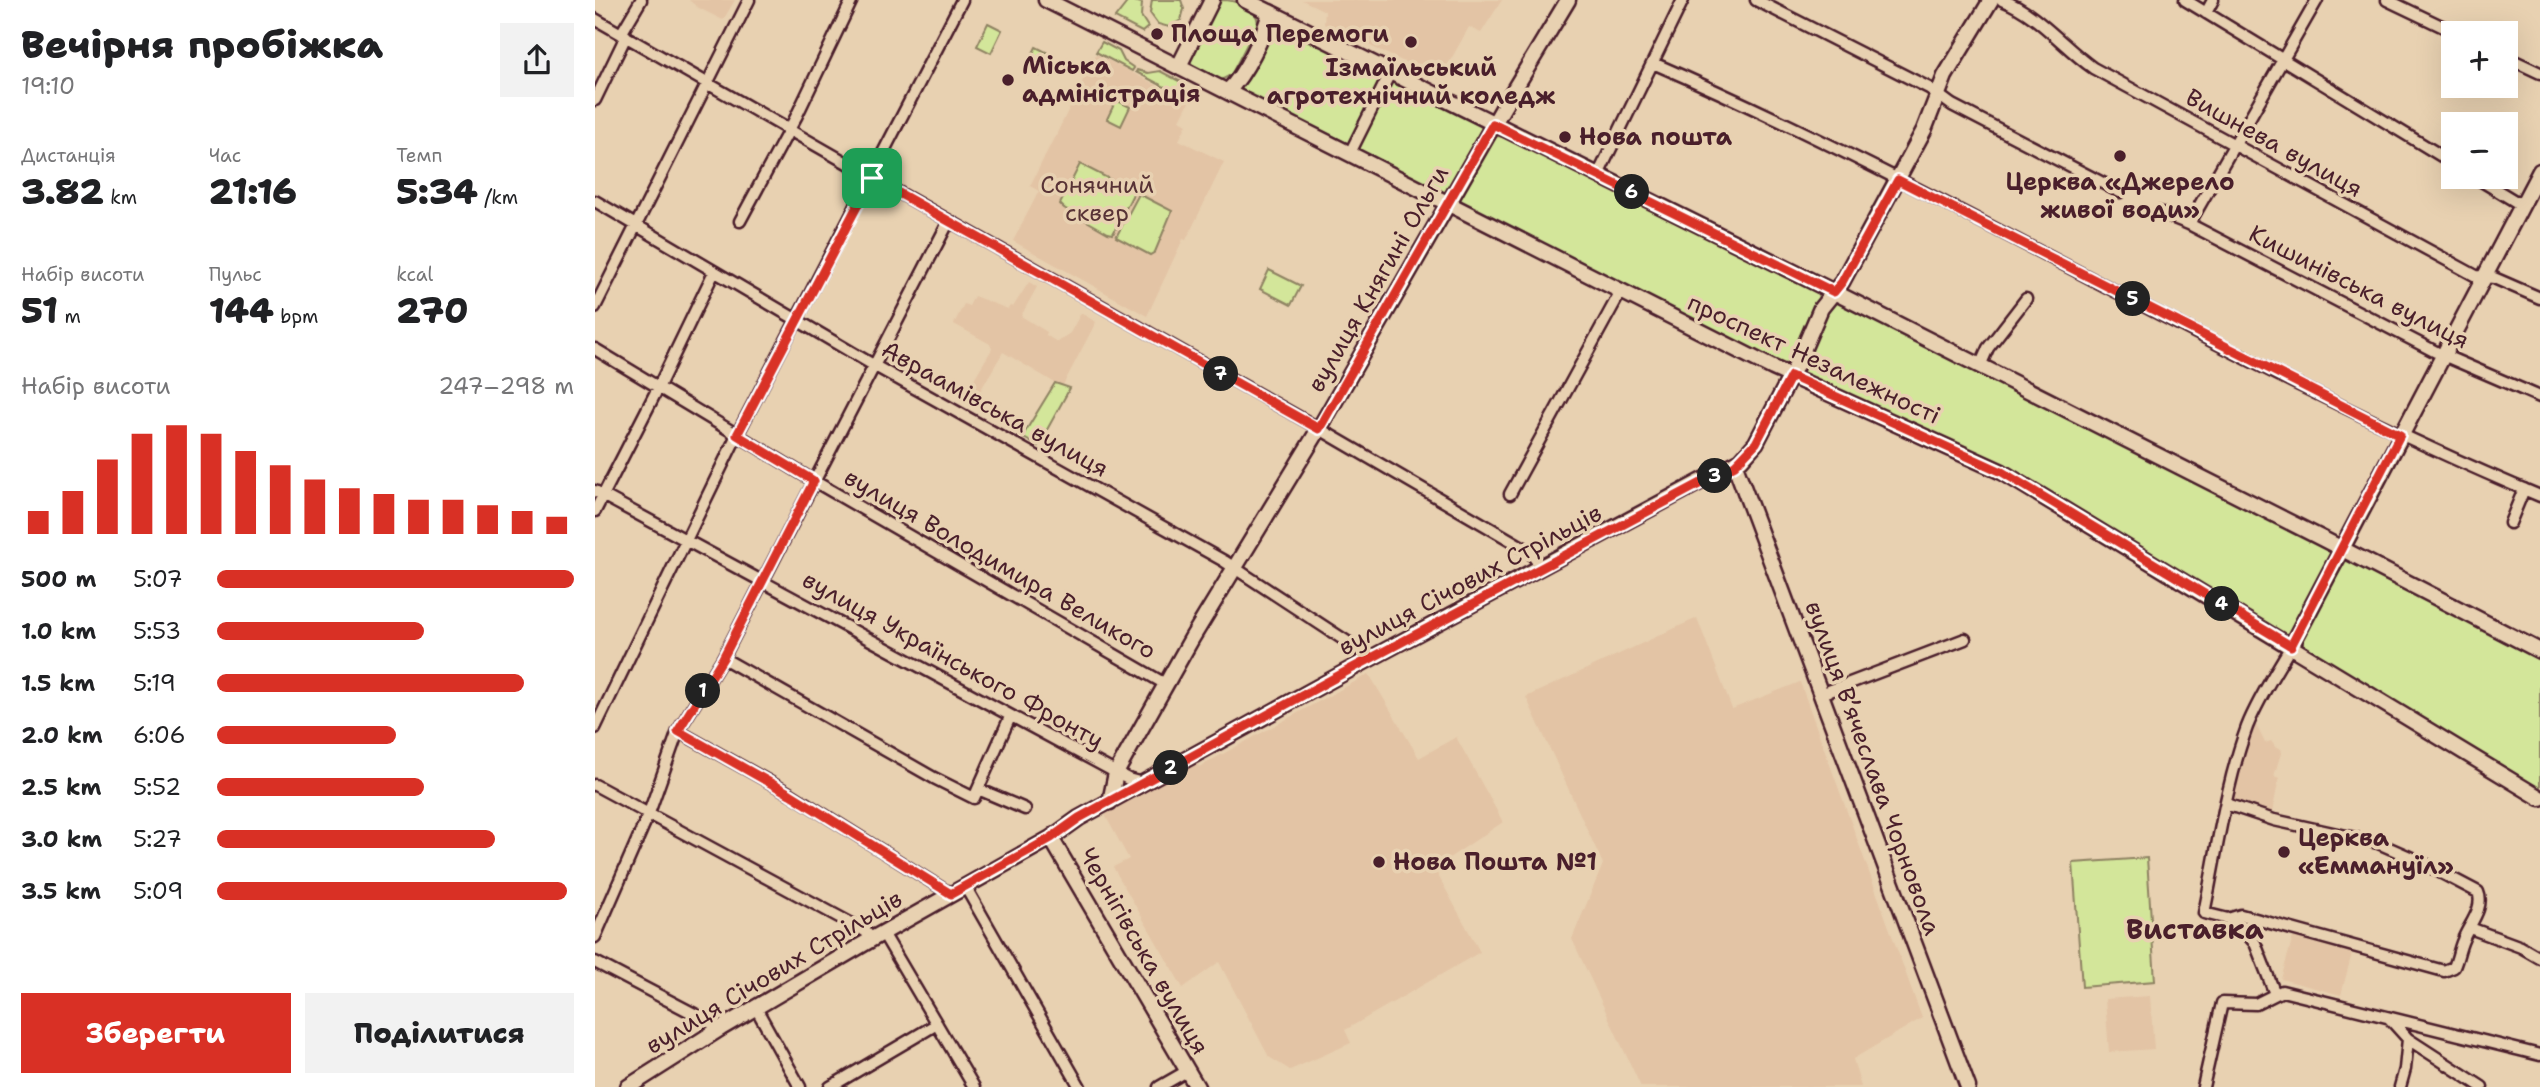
<!DOCTYPE html>
<html lang="uk">
<meta charset="utf-8">
<style>
:root{--surface:#fff;--page:#f2f2f2;--text:#202124;--muted:#757577;--accent:#d93025}
body{margin:0;font-family:"Shantell Sans",sans-serif;background:var(--page);color:var(--text);height:100vh;display:flex;flex-direction:column;font-size:26px;white-space:nowrap}
*{box-sizing:border-box;margin:0}
p{font-size:23px;color:var(--muted)}
.icon{flex:none;width:38px;height:38px;fill:none;stroke:currentColor;stroke-width:2;stroke-linecap:round;stroke-linejoin:round}
.map{position:relative;flex:1;overflow:hidden}
.sheet{display:flex;flex-direction:column;background:var(--surface);width:595px}
.sheet>*{flex:none}
.fabs{position:absolute;left:1846px;top:21px;display:grid;gap:14px}
.fabs a{display:grid;place-items:center;width:77px;height:77px;border-radius:0px;background:var(--surface);box-shadow:0 7px 28px #0002;font-size:35px}
.pin{position:absolute;display:grid;place-items:center;width:60px;height:60px;color:#fff;margin:-30px;border-radius:14px;box-shadow:0 4px 10px #0006}
.km{position:absolute;width:35px;height:35px;margin:-18px;border-radius:50%;background:#222;color:#fff;font-size:19px;line-height:35px;text-align:center}
.round{display:grid;place-items:center;flex:none;width:74px;height:74px;border-radius:0px;background:var(--page)}
.headline{display:flex;align-items:center;justify-content:space-between;height:119px;padding:0 21px}
h1{font-size:38px;font-weight:800;line-height:52px}
.metrics{display:grid;grid-template-columns:repeat(3,1fr);gap:10px;height:119px;padding:7px 21px}
.metrics div{display:grid;align-content:center}
.metrics b{font-size:35px;font-weight:800}
.metrics small{font-size:19px;font-weight:400}
.metrics p{font-size:19px}
.chart{height:196px;padding:14px 21px}
.chart p{display:flex;justify-content:space-between}
.chart svg{width:100%;height:126px;margin-top:7px;stroke:var(--accent);stroke-width:6}
.button{display:flex;gap:14px;margin-top:auto;padding:14px 21px}
.button a{flex:1;height:80px;border-radius:0px;background:var(--accent);color:#fff;font-size:28px;font-weight:800;line-height:80px;text-align:center}
.button a+a{background:var(--page);color:var(--text)}
ul{padding:0 21px;list-style:none;font-size:23px}
li{display:grid;grid-template-columns:112px 84px 1fr;align-items:center;height:52px}
li i{height:18px;border-radius:9px;background:var(--accent)}
main{display:flex;flex:1;min-height:0}
.map>svg:first-child{display:block}
.built{fill:#e3c4a5}
.green{fill:#d3e69a;stroke:#8e8262;stroke-width:2}
.lines{fill:none;stroke-linecap:round;stroke-linejoin:round}
.street-casing{stroke:#4a1f2b;stroke-width:15}
.secondary-casing{stroke:#4a1f2b;stroke-width:19}
.primary-casing{stroke:#4a1f2b;stroke-width:19}
.street{stroke:#e8d1b1;stroke-width:10}
.secondary{stroke:#e8d1b1;stroke-width:14}
.primary{stroke:#e8d1b1;stroke-width:14}
.route-casing{stroke:#fff;stroke-width:14}
.route{stroke:#d93025;stroke-width:9}
.poi-dot{fill:#4a1f2b;stroke:#e8d1b1;stroke-width:2.5}
.labels{text-anchor:middle;stroke-width:7;stroke-linejoin:round;paint-order:stroke}
.poi-label{font-size:24px;font-weight:bold;fill:#4a1f2b;stroke:#e8d1b1;text-anchor:start}
.street-label{font-size:24px;fill:#4a1f2b;stroke:#e8d1b1}
.park-label{font-size:24px;fill:#583336;stroke:#e8d1b1}
.quarter-label{font-size:28px;font-weight:bold;fill:#4a1f2b;stroke:#e8d1b1}
</style>
<main>
<section class="sheet">
<div class="headline"><div><h1>Вечірня пробіжка</h1><p>19:10</p></div><a class="round"><svg class="icon" aria-label="share" viewBox="0 0 24 24"><path d="M12 15V3M7 8l5-5 5 5M5 13v7h14v-7"/></svg></a></div>
<div class="metrics">
<div><p>Дистанція</p><b>3.82<small> km</small></b></div>
<div><p>Час</p><b>21:16</b></div>
<div><p>Темп</p><b>5:34<small> /km</small></b></div>
</div>
<div class="metrics">
<div><p>Набір висоти</p><b>51<small> m</small></b></div>
<div><p>Пульс</p><b>144<small> bpm</small></b></div>
<div><p>kcal</p><b>270</b></div>
</div>
<div class="chart"><p><span>Набір висоти</span>247–298 m</p>
<svg viewBox="0 0 160 44" preserveAspectRatio="none"><path d="M5 44V36M15 44V29M25 44V18M35 44V9M45 44V6M55 44V9M65 44V15M75 44V20M85 44V25M95 44V28M105 44V30M115 44V32M125 44V32M135 44V34M145 44V36M155 44V38"/></svg>
</div>
<ul>
<li><b>500 m</b>5:07<i style="width:100%"></i></li>
<li><b>1.0 km</b>5:53<i style="width:58%"></i></li>
<li><b>1.5 km</b>5:19<i style="width:86%"></i></li>
<li><b>2.0 km</b>6:06<i style="width:50%"></i></li>
<li><b>2.5 km</b>5:52<i style="width:58%"></i></li>
<li><b>3.0 km</b>5:27<i style="width:78%"></i></li>
<li><b>3.5 km</b>5:09<i style="width:98%"></i></li>
</ul>
<div class="button"><a>Зберегти</a><a>Поділитися</a></div>
</section>
<div class="map">
<svg width="1945" height="1087" viewBox="0 0 1945 1087">
<rect width="100%" height="100%" fill="#e8d1b1"/>
<filter id="ink" filterUnits="userSpaceOnUse"><feTurbulence type="fractalNoise" baseFrequency=".0143" numOctaves="2"/><feDisplacementMap in="SourceGraphic" scale="14" xChannelSelector="R" yChannelSelector="G"/><feConvolveMatrix kernelMatrix="1 2 1 2 8 2 1 2 1" color-interpolation-filters="sRGB"/></filter>
<g filter="url(#ink)">
<path class="built" d="M94,0H140L128,20L102,7Z
M707,0H907L886,33L874,27L845,79L729,24L730,11Z
M501,54L594,102L585,120L592,124L584,140L629,162L591,240L588,239L552,316L418,241L444,191L435,186L459,138L463,135L462,133Z
M434,282L442,287L426,316L452,332L451,335L462,342L475,333L486,313L501,322L467,387L408,352L378,403L368,397L397,349L395,344L359,324L369,304L374,306L379,296L413,309L415,306L418,307Z
M1102,618L1137,709L1205,682L1327,1018L1258,1059L1266,1087H1046L977,939L1008,864L931,697Z
M774,674L824,758L861,737L908,822L839,868L885,952L750,1030L756,1043L695,1070L674,1057L624,962L588,988L518,867L534,859L510,815L601,761L604,767Z
M1659,721L1670,743L1676,741L1681,748L1687,750L1679,776L1684,778L1677,813L1635,803Z
M1698,937L1757,953L1746,995L1686,979Z
M1555,996L1559,1049L1514,1052L1510,999Z"/>
<path class="green" d="M534,0L547,3L546,16L553,27L547,32L520,18Z
M557,0H586L589,9L586,20L574,27L563,24L555,13Z
M626,0C641,0 661,5 663,23L636,75L626,80L598,67L595,61Z
M393,23L407,30L396,53L382,46Z
M682,23L786,75L787,80L754,144L645,91L677,25Z
M507,42L524,51L529,61L539,68L537,71L501,52Z
M441,47L455,54L444,76L430,69Z
M542,70L553,73L565,71L588,83L583,94L541,72Z
M797,82L884,124L887,128L851,194L765,152L764,145L793,84Z
M521,100L535,107L526,126L512,119Z
M902,136L910,137L1222,290L1224,299L1195,362L1188,365L863,202V195L898,139Z
M485,164L538,191V194L518,234L513,233L469,208L465,204Z
M544,194L577,211L560,252L555,255L521,237Z
M674,270L706,286L696,305L665,289Z
M1241,300L1491,425L1736,551L1738,553L1696,632L1691,634L1682,631L1427,477L1209,375L1205,368L1233,304Z
M460,383L475,388L443,446L427,437Z
M1752,559L1945,655V792L1710,648L1707,639L1710,631Z
M1552,858L1560,981L1487,987L1478,863Z"/>
<g class="lines">
<g class="street-casing">
<path id="street" d="M1161,0L1334,88L1357,105L1525,192
M1407,0C1443,14 1467,46 1498,68L1881,276L1899,278L1945,298
M1590,0L1858,163
M1792,0L1861,33
M1611,13L1618,0
M0,19L287,183L711,421L936,552L946,568
M26,34L46,0
M1911,57L1945,73
M1058,63C1360,194 1641,369 1945,496
M0,100L31,36
M755,153L795,73
M1003,175L1088,0
M1880,177L1928,206
M0,201L280,366L629,561L777,658
M1564,212L1594,224L1841,352L1945,397
M145,221L201,117L257,0
M1594,224L1722,0
M0,307L154,0
M0,349L219,481L572,685
M1385,366L1393,348L1431,299
M0,491L533,779L548,783
M915,494L1026,291
M0,511L63,388L119,272
M1915,523L1929,489
M128,658L339,778L379,798L415,717
M1226,694L1370,639
M0,728L142,435L367,0
M83,731L196,794L356,894
M0,785L270,931L277,939
M383,789L430,809
M1631,804L1679,820L1783,843L1824,861L1883,892C1890,908 1873,926 1868,940C1864,949 1863,958 1859,967L1849,971L1646,915L1633,919L1609,913C1622,851 1630,787 1652,727C1663,699 1681,672 1696,646
M370,886L485,1087
M1633,919L1651,933L1660,943L1680,994
M1875,928L1926,947L1945,958
M288,933L379,1087
M0,937L54,813L83,731L128,658L354,221
M0,962L126,1028
M161,1008L205,1087
M1794,1018L1813,1039L1887,1087
M235,1087L342,1024
M564,1087L592,1071
M1608,1087L1627,1003L1661,1004L1687,991L1945,1055
M1805,1087L1810,1069L1813,1039"/>
</g>
<g class="secondary-casing">
<path id="secondary" d="M1140,465L1373,1087
M1696,646L1945,171
M515,802L521,773L597,638L724,429L908,108L973,0
M456,838L602,1087
M33,1087L126,1028L277,939L456,838L484,818L754,670L1146,460L1161,443L1202,364L1226,308L1247,282L1329,130L1350,76L1396,0"/>
</g>
<g class="primary-casing">
<path id="primary" d="M451,0L1178,368L1407,472L1945,798
M650,0L1239,292L1728,539L1945,651
M584,66L617,0
M633,91C650,74 669,36 675,12"/>
</g>
<use href="#street" class="street"/>
<use href="#secondary" class="secondary"/>
<use href="#primary" class="primary"/>
</g>
</g>
<g class="lines" filter="url(#ink)">
<g class="route-casing">
<path id="route" d="M898,124L1239,292L1247,282L1303,180L1805,435L1696,646L1407,472L1196,376L1161,443L1140,465L754,670L484,818L456,838L356,894L195,794L83,731L128,658L219,481L142,435L277,178L724,429Z"/>
</g>
<use href="#route" class="route"/>
</g>
<g class="poi-dot">
<circle cx="562" cy="34" r="7"/>
<circle cx="816" cy="42" r="7"/>
<circle cx="413" cy="80" r="7"/>
<circle cx="970" cy="137" r="7"/>
<circle cx="1525" cy="156" r="7"/>
<circle cx="1689" cy="852" r="7"/>
<circle cx="784" cy="862" r="7"/>
</g>
<g class="labels">
<g class="poi-label">
<text x="576" y="42">Площа Перемоги</text>
<text x="427" y="74">Міська<tspan x="427" dy="28">адміністрація</tspan></text>
<text x="816" y="76" text-anchor="middle">Ізмаїльський<tspan x="816" dy="28">агротехнічний коледж</tspan></text>
<text x="984" y="145">Нова пошта</text>
<text x="1525" y="190" text-anchor="middle">Церква «Джерело<tspan x="1525" dy="28">живої води»</tspan></text>
<text x="1703" y="846">Церква<tspan x="1703" dy="28">«Еммануїл»</tspan></text>
<text x="798" y="870">Нова Пошта №1</text>
</g>
<g class="street-label">
<text transform="translate(1679 143) rotate(29)" y="8">Вишнева вулиця</text>
<text transform="translate(783 279) rotate(-60)" y="8">вулиця Княгині Ольги</text>
<text transform="translate(1764 287) rotate(27)" y="8">Кишинівська вулиця</text>
<text transform="translate(1219 359) rotate(25)" y="8">проспект Незалежності</text>
<text transform="translate(400 409) rotate(29)" y="8">Авраамівська вулиця</text>
<text transform="translate(405 564) rotate(30)" y="8">вулиця Володимира Великого</text>
<text transform="translate(875 580) rotate(-28)" y="8">вулиця Січових Стрільців</text>
<text transform="translate(358 660) rotate(29)" y="8">вулиця Українського Фронту</text>
<text transform="translate(1278 768) rotate(70)" y="8">вулиця Вʼячеслава Чорновола</text>
<text transform="translate(549 951) rotate(60)" y="8">Чернігівська вулиця</text>
<text transform="translate(179 972) rotate(-31)" y="8">вулиця Січових Стрільців</text>
</g>
<g class="park-label">
<text x="502" y="193">Сонячний<tspan x="502" dy="28">сквер</tspan></text>
</g>
<g class="quarter-label">
<text x="1600" y="939">Виставка</text>
</g>
</g>
</svg>
<div class="fabs">
<a>+</a>
<a>−</a>
</div>
<div class="pin" style="left:277px;top:178px;background:#1e9e55"><svg class="icon" aria-label="arrive" viewBox="0 0 24 24"><path d="M6 21V4h12l-3 4 3 4H6"/></svg></div>
<b class="km" style="left:108px;top:691px">1</b>
<b class="km" style="left:576px;top:768px">2</b>
<b class="km" style="left:1120px;top:476px">3</b>
<b class="km" style="left:1627px;top:604px">4</b>
<b class="km" style="left:1538px;top:299px">5</b>
<b class="km" style="left:1037px;top:192px">6</b>
<b class="km" style="left:626px;top:374px">7</b>
</div>
</main>
